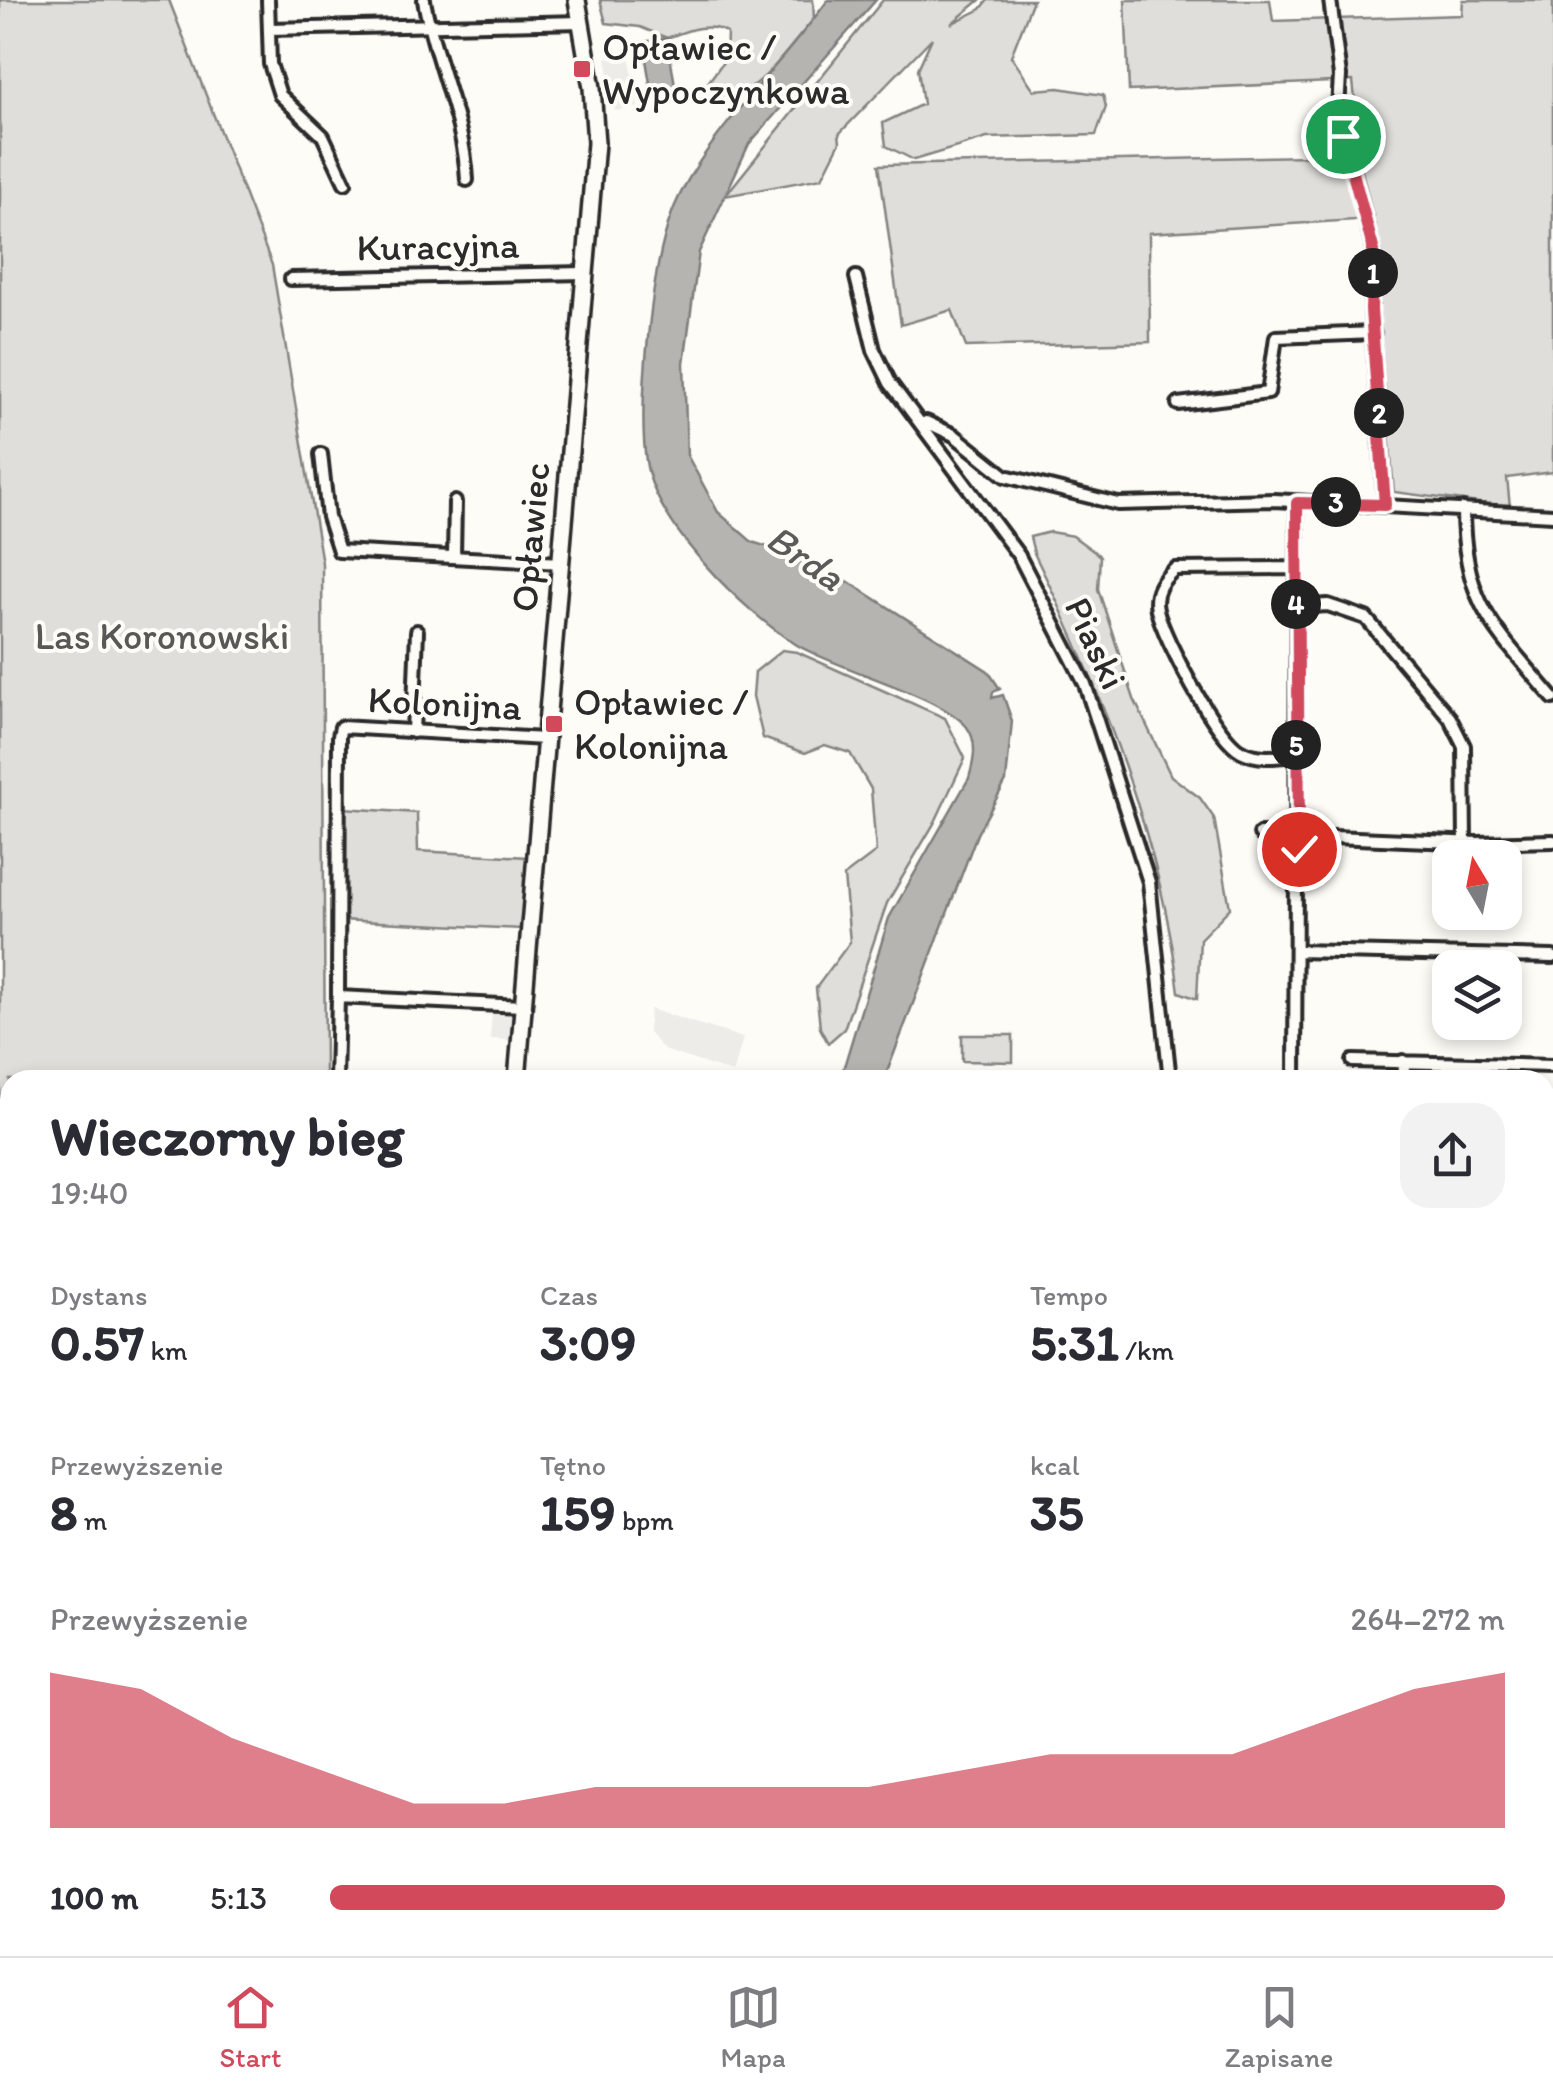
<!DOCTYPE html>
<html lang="pl">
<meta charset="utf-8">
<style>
:root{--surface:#fff;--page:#f2f2f3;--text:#2b2b33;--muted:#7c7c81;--line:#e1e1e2;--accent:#d1495b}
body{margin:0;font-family:Itim,sans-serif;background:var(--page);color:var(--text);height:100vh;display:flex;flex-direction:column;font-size:38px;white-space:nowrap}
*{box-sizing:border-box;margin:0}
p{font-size:32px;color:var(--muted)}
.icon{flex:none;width:55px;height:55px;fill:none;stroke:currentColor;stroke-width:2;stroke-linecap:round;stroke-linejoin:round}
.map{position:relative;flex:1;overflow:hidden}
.panel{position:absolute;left:0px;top:1070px;width:1555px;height:888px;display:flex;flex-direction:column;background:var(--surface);border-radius:30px 30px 0 0;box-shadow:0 5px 15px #0003}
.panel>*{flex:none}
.needle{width:65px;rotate:350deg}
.tools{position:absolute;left:1432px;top:840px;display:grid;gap:20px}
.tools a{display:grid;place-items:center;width:90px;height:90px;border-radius:20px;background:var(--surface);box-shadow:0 5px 15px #0003;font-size:50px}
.pin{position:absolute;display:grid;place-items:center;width:85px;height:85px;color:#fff;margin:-42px;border:5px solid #fff;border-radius:50%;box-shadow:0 2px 10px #0007}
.km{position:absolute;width:50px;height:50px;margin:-25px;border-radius:50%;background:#222;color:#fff;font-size:28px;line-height:50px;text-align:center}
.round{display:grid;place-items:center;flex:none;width:105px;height:105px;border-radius:30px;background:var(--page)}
.head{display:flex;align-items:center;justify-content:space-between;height:170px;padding:0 50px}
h1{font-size:55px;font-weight:700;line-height:75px}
.metrics{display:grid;grid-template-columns:repeat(3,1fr);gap:15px;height:170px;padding:10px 50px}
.metrics div{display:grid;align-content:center}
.metrics b{font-size:50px;font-weight:700}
.metrics small{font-size:28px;font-weight:400}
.metrics p{font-size:28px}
.chart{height:280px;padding:20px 50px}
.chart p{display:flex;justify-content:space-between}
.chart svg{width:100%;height:180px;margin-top:10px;fill:var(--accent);opacity:.7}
ul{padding:0 50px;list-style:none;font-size:32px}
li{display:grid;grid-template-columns:160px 120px 1fr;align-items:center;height:75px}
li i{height:25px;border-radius:12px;background:var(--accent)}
.tabs{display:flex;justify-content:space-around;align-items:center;height:140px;border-top:2px solid var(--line);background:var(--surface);font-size:28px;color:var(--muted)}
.tabs a{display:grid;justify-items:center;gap:5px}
.tabs .active{color:var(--accent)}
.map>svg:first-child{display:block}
.built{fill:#edece8}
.green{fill:#dfdeda;stroke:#858482;stroke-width:2.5}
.water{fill:#b5b4b1;stroke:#7e7d7b;stroke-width:2.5}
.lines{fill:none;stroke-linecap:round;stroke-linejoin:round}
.street-casing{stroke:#2b2b2b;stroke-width:18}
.secondary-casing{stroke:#2b2b2b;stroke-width:22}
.street{stroke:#fdfcf7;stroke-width:10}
.secondary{stroke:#fdfcf7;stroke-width:15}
.route-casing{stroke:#fff;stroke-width:20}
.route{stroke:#d1495b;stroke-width:12}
.poi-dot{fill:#d1495b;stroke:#fdfcf7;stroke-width:4}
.labels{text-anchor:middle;stroke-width:8;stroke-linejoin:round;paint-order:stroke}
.poi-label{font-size:38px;fill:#2b2b2b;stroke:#fdfcf7;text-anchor:start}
.street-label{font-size:38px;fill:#2b2b2b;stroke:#fdfcf7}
.park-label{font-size:38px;fill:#585857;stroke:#fdfcf7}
.water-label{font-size:40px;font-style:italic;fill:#5b5b5a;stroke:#fdfcf7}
</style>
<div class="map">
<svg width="1553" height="1956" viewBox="0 0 1553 1956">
<rect width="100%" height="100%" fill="#fdfcf7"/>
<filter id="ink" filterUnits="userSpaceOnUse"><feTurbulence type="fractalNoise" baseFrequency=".01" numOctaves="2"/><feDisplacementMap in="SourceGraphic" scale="20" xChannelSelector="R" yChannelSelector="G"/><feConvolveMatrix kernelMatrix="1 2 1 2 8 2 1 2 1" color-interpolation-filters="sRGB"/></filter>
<g filter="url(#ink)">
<path class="built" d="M629,54L638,107L615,111L606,58Z
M650,1009L743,1038L733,1073L664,1050L648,1032Z
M492,1012L511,1013L510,1040L490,1039Z
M1440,1948H1506V1956H1436Z"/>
<path class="green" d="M0,0H169L272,265L322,563L325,1080H10V1318L0,1306Z
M600,0H813L814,19C784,52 756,105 707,99L704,88L726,58L727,33C709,21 686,31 667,38L640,27L606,23Z
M883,0H980L951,24L981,9L988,0H1033L1011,56L1034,90L1059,88L1103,95L1106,107L1096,135L987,138L914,160L886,146L883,123L923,104L918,69L932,38L839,134L840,142L822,178L725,196Z
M1125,0H1270L1273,21L1462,15L1463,0H1553V472L1507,478L1510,507L1394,492L1371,219L1149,233L1150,342L966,347L952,310L901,325L879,165L1361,155L1353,81L1129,91Z
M1050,532L1073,536L1100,556L1098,589L1134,699L1171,776L1200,798L1214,818L1230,908L1200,939L1197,999L1179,992C1161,839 1101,690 1034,553L1030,537Z
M782,650L797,652L945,718L965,758L935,822L887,903L844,1029L828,1043L820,1028L816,988L850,942L844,876L876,852L871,789L850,753L825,745L805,753L763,738L753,696L755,672Z
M343,808L417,813L418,851L527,857L522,929L340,920Z
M962,1035H1013V1062L962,1061Z
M0,1334L10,1345V1948H271L276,1956H0Z
M1547,1545L1553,1546V1671L1547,1673Z
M395,1948H481L498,1956H395Z
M649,1948H803L805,1956H653Z
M904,1948H962L954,1956H907Z"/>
<path class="water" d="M828,0H876L749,144L699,252L684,363L687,455L718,512L752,542L819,563L988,671L1000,689L993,692L992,698L1003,695L1012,721L1006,781L977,834L884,1080H840L889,918L969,778C974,761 978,742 967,727C942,696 837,669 797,645C744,612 655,525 646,461C638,403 651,268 672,213C697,145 783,63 828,0Z
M667,38L676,91L652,95L643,42Z
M481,1948H637L641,1956H498Z"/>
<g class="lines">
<g class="street-casing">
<path id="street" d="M268,0L270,64L280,95L323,136L345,183
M424,0C434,61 464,117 467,180
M1330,0L1340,76L1338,109L1373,248L1371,310L1385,505
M269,29L582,22
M856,277L874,350L890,383L1019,556L1085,684L1149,882L1170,1080
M291,279L585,273
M1178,404L1268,393L1276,337L1374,333
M926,422L954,435L1005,476L1118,504L1274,500L1553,515
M321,454L328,517L339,551L561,563
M1463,509C1463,604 1495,629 1553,698
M454,556L455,502
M1296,607L1328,605L1366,618L1450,718L1464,746L1465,842
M413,732L417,631
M1296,755C1278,757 1258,760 1241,751C1216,738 1164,639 1157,610C1153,592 1162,580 1175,569L1297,568
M1260,834L1478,843L1553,841
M1297,951L1553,957
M522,1006L338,997L339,736L341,727L545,739
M1353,1061L1553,1066
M1403,1061L1405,1080
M336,1080L338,997
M1295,1080C1297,887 1296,696 1297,503
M1545,1161L1553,1144
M1545,1316L1553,1336
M1545,1349L1553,1342
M1545,1896L1553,1881
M1545,1942L1553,1947
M899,1948L902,1956
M1511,1956L1512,1948"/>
</g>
<g class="secondary-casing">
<path id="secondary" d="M517,1080L596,143L592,88L577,0
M0,1323L10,1334
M383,1948L386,1956"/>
</g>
<use href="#street" class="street"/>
<use href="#secondary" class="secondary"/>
</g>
</g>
<g class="lines" filter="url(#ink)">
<g class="route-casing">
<path id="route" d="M1299,849L1297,503L1385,505L1371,310L1373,248L1343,136"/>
</g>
<use href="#route" class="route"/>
</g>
<g class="poi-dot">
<rect x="572" y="59" width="20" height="20" rx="5"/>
<rect x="544" y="714" width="20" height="20" rx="5"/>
</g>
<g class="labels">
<g class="poi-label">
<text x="602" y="60">Opławiec /<tspan x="602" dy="44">Wypoczynkowa</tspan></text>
<text x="574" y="715">Opławiec /<tspan x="574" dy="44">Kolonijna</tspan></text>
</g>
<g class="street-label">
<text transform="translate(438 246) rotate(-1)" y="13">Kuracyjna</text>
<text transform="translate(530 537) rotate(-85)" y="13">Opławiec</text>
<text transform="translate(1096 643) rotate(65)" y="13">Piaski</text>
<text transform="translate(445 703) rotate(3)" y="13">Kolonijna</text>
</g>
<g class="park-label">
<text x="162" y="649">Las Koronowski</text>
</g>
<g class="water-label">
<text transform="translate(806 557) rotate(35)" y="14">Brda</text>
</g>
</g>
</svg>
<div class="tools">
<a><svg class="needle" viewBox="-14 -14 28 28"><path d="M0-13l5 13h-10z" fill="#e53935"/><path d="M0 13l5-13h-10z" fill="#7c7c81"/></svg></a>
<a><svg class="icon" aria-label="layers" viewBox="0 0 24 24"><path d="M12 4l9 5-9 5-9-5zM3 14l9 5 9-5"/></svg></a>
</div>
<div class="pin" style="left:1343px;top:136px;background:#1e9e55"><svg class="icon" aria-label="arrive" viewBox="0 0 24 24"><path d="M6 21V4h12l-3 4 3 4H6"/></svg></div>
<div class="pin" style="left:1299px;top:849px;background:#d93025"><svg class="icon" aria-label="check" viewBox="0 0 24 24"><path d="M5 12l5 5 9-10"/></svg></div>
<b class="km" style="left:1373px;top:273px">1</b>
<b class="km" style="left:1379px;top:413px">2</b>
<b class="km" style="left:1336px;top:502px">3</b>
<b class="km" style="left:1296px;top:604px">4</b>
<b class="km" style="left:1296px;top:745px">5</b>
<section class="panel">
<div class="head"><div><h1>Wieczorny bieg</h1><p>19:40</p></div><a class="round"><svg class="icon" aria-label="share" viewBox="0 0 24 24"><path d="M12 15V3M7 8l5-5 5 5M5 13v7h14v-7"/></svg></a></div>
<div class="metrics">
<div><p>Dystans</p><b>0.57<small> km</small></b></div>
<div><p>Czas</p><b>3:09</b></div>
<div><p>Tempo</p><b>5:31<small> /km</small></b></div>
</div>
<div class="metrics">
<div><p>Przewyższenie</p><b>8<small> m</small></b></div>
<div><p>Tętno</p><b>159<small> bpm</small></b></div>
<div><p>kcal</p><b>35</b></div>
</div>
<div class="chart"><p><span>Przewyższenie</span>264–272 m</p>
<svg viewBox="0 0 160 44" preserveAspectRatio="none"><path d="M0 44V6L10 10L20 22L30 30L40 38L50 38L60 34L70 34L80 34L90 34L100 30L110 26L120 26L130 26L140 18L150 10L160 6V44z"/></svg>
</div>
<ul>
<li><b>100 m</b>5:13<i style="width:100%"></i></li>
</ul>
</section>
</div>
<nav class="tabs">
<a class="active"><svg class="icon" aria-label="home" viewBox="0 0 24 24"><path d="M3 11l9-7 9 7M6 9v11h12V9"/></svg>Start</a>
<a><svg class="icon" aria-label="map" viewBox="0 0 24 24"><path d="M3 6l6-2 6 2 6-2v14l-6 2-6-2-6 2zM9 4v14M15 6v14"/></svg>Mapa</a>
<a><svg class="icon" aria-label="saved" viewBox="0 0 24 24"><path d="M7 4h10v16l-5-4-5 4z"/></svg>Zapisane</a>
</nav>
